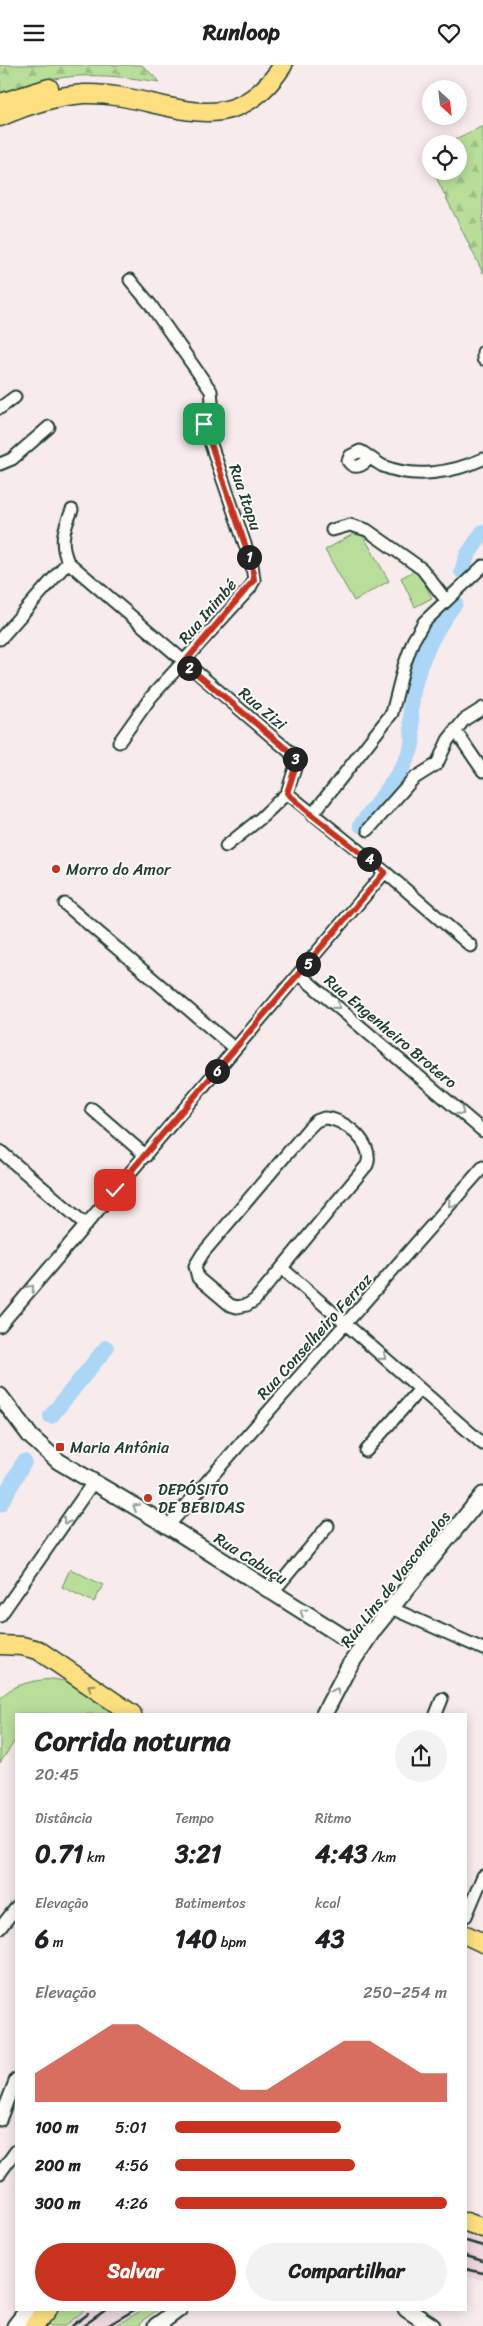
<!DOCTYPE html>
<html lang="pt">
<meta charset="utf-8">
<style>
:root{--surface:#fff;--page:#f2f2f2;--text:#202124;--muted:#757577;--accent:#c8321e}
body{margin:0;font-family:Sriracha,sans-serif;background:var(--page);color:var(--text);height:100vh;display:flex;flex-direction:column;font-size:19px;white-space:nowrap}
*{box-sizing:border-box;margin:0}
p{font-size:16px;color:var(--muted)}
.icon{flex:none;width:28px;height:28px;fill:none;stroke:currentColor;stroke-width:2;stroke-linecap:round;stroke-linejoin:round}
.map{position:relative;flex:1;overflow:hidden}
.side{position:absolute;left:15px;top:1648px;width:452px;height:598px;display:flex;flex-direction:column;background:var(--surface);border-radius:0px;box-shadow:0 2px 12px #0003}
.side>*{flex:none}
.needle{width:32px;rotate:153deg}
.controls{position:absolute;left:422px;top:15px;display:grid;gap:10px}
.controls a{display:grid;place-items:center;width:45px;height:45px;border-radius:50%;background:var(--surface);box-shadow:0 2px 12px #0003;font-size:25px}
.pin{position:absolute;display:grid;place-items:center;width:42px;height:42px;color:#fff;margin:-21px;border-radius:10px;box-shadow:0 2px 8px #0006}
.km{position:absolute;width:25px;height:25px;margin:-12px;border-radius:50%;background:#222;color:#fff;font-size:14px;line-height:25px;text-align:center}
.round{display:grid;place-items:center;flex:none;width:52px;height:52px;border-radius:26px;background:var(--page)}
.headline{display:flex;align-items:center;justify-content:space-between;height:85px;padding:0 20px}
h1{font-size:28px;font-weight:700;line-height:38px}
.metrics{display:grid;grid-template-columns:repeat(3,1fr);gap:8px;height:85px;padding:5px 20px}
.metrics div{display:grid;align-content:center}
.metrics b{font-size:25px;font-weight:700}
.metrics small{font-size:14px;font-weight:400}
.metrics p{font-size:14px}
.chart{height:140px;padding:10px 20px}
.chart p{display:flex;justify-content:space-between}
.chart svg{width:100%;height:90px;margin-top:5px;fill:var(--accent);opacity:.7}
.action{display:flex;gap:10px;margin-top:auto;padding:10px 20px}
.action a{flex:1;height:58px;border-radius:30px;background:var(--accent);color:#fff;font-size:20px;font-weight:700;line-height:58px;text-align:center}
.action a+a{background:var(--page);color:var(--text)}
ul{padding:0 20px;list-style:none;font-size:16px}
li{display:grid;grid-template-columns:80px 60px 1fr;align-items:center;height:38px}
li i{height:12px;border-radius:6px;background:var(--accent)}
header{display:flex;justify-content:space-between;align-items:center;height:65px;padding:0 20px;background:var(--surface);font-size:22px;font-weight:700}
.map>svg:first-child{display:block}
.built{fill:#efd7df}
.green{fill:#b8de9a;stroke:#6c8e67}
.forest{fill:url(#forest-firs);stroke:#6c8e67}
.lines{fill:none;stroke-linecap:round;stroke-linejoin:round}
.river{stroke:#abd6f6;stroke-width:16}
.street-casing{stroke:#1f3d34;stroke-width:15}
.secondary-casing{stroke:#1f3d34;stroke-width:19}
.primary-casing{stroke:#1f3d34;stroke-width:21}
.street{stroke:#fdfcf7;stroke-width:11}
.secondary{stroke:#fdfcf7;stroke-width:15}
.primary{stroke:#fedf80;stroke-width:18}
.rail{stroke:#1f3d34;stroke-width:2.5}
.oneway{stroke:#8e9c96}
.oneway2{stroke:#8e8e5a}
.route-casing{stroke:#fff;stroke-width:10}
.route{stroke:#c8321e;stroke-width:6}
.poi-dot{fill:#c8321e;stroke:#fdfcf7;stroke-width:2}
.labels{text-anchor:middle;stroke-width:4;stroke-linejoin:round;paint-order:stroke}
.street-label{font-size:16px;fill:#1f3d34;stroke:#fdfcf7}
.poi-label{font-size:16px;fill:#1f3d34;stroke:#fdfcf7;text-anchor:start}
</style>
<header><svg class="icon" aria-label="menu" viewBox="0 0 24 24"><path d="M4 6h16M4 12h16M4 18h16"/></svg>Runloop<svg class="icon" aria-label="heart" viewBox="0 0 24 24"><path d="M12 20l-8-8c-3-5 5-10 8-4 3-6 11-1 8 4z"/></svg></header>
<div class="map">
<svg width="483" height="2261" viewBox="0 0 483 2261">
<defs>
<pattern id="forest-firs" width="22" height="20" patternUnits="userSpaceOnUse" patternTransform="scale(1.25)"><rect width="22" height="20" fill="#b8de9a"/><path d="M5 1l3.5 6h-7zM16 11l3.5 6h-7z" fill="#9ebf85"/></pattern>
</defs>
<rect width="100%" height="100%" fill="#f7ebec"/>
<filter id="ink" filterUnits="userSpaceOnUse"><feTurbulence type="fractalNoise" baseFrequency=".02" numOctaves="2"/><feDisplacementMap in="SourceGraphic" scale="10" xChannelSelector="R" yChannelSelector="G"/><feConvolveMatrix kernelMatrix="1 2 1 2 8 2 1 2 1" color-interpolation-filters="sRGB"/></filter>
<g filter="url(#ink)">
<path class="built" d="M466,2164L483,2170V2215L466,2212Z
M57,2244H153L128,2261H43Z"/>
<path class="green" d="M360,465L389,516L354,536L325,485Z
M417,504L432,533L415,542L401,513Z
M70,1504L103,1520L94,1537L62,1522Z
M53,1614L74,1618L120,1649H16V1674L0,1698V1634C11,1619 35,1615 53,1614Z
M57,2244H86L65,2261H43Z
M144,2244H159L143,2255L139,2261H115Z"/>
<path class="forest" d="M0,0H142L160,17C98,8 59,5 0,32Z
M483,61V208L433,106H459V79H445Z"/>
<g class="lines">
<path class="river" d="M462,506L467,491L483,467
M361,760C374,742 408,701 412,680C414,668 410,654 411,642C413,606 433,566 455,538
M51,1351L106,1283
M0,1439L24,1397"/>
<g class="street-casing">
<path id="street" d="M483,287V294
M0,343L15,332
M370,393C363,400 355,406 348,396L350,391L360,386C368,390 375,397 383,401C414,414 452,408 483,394
M0,399L12,394L49,362
M72,445C64,464 59,477 68,497L290,687L296,700L287,728L385,807L471,881
M332,465L350,460L367,465L422,504L445,534
M0,574L68,497
M455,665L483,706
M119,677L151,632L250,523L254,515L252,500L204,359L212,336L211,326L150,239L130,215
M312,750L392,648L404,601L413,576L424,557L483,501
M368,765L413,714L437,699L448,675L464,655L483,643
M226,781L261,753L287,728
M65,839L235,984
M300,910L483,1066
M92,1044L146,1091
M324,1053C344,1053 375,1079 367,1100L255,1235L247,1240L237,1242L230,1240L198,1213L195,1201L203,1188L308,1064L316,1056Z
M0,1086L85,1159
M283,1204L483,1379
M0,1261L385,807
M366,1386L420,1324
M168,1461L483,1102
M273,1527L328,1461
M391,1543L483,1584
M0,1551L94,1416
M436,1649L442,1634
M466,1851L483,1811
M0,1863L16,1843
M0,2055L16,2014
M0,2108L16,2086"/>
</g>
<g class="secondary-casing">
<path id="secondary" d="M0,1331L31,1372L58,1396L168,1461L345,1573L358,1572L374,1564
M324,1649L348,1603L374,1564L483,1430
M406,2244L432,2261
M15,2261L28,2244
M156,2261L179,2244"/>
</g>
<g class="primary-casing">
<path id="primary" d="M0,38L49,23
M0,52C27,40 55,31 84,29C161,26 227,87 283,0
M0,1580L22,1581L38,1585L132,1649
M466,1870L483,1878
M466,2157L483,2163
M34,2261L48,2244"/>
</g>
<use href="#street" class="street"/>
<use href="#secondary" class="secondary"/>
<use href="#primary" class="primary"/>
<path class="rail" d="M466,2176L483,2181
M466,2191L483,2196
M466,2204L483,2208
M72,2261L88,2249
M83,2261L107,2244
M107,2261L136,2244"/>
</g>
<defs><path id="oneway-chevron" d="M-2-3.5L2.5 0L-2 3.5" fill="none" stroke-width="1.6" stroke-linecap="round" stroke-linejoin="round" transform="scale(1.25)"/></defs>
<g class="oneway">
<use href="#oneway-chevron" transform="translate(337 941) rotate(40)"/>
<use href="#oneway-chevron" transform="translate(461 1047) rotate(40)"/>
<use href="#oneway-chevron" transform="translate(451 1139) rotate(131)"/>
<use href="#oneway-chevron" transform="translate(31 1223) rotate(-50)"/>
<use href="#oneway-chevron" transform="translate(383 1292) rotate(41)"/>
<use href="#oneway-chevron" transform="translate(136 1442) rotate(-149)"/>
<use href="#oneway-chevron" transform="translate(66 1456) rotate(125)"/>
<use href="#oneway-chevron" transform="translate(303 1547) rotate(-148)"/>
<use href="#oneway-chevron" transform="translate(336 1626) rotate(-63)"/>
</g>
<use class="oneway2" href="#oneway-chevron" transform="translate(91 1622) rotate(-146)"/>
</g>
<g class="lines" filter="url(#ink)">
<g class="route-casing">
<path id="route" d="M115,1125L385,807L312,750L287,728L296,700L290,687L184,598L254,515L252,500L204,359"/>
</g>
<use href="#route" class="route"/>
</g>
<g class="poi-dot">
<circle cx="56" cy="804" r="5"/>
<rect x="55" y="1377" width="10" height="10" rx="2.5"/>
<circle cx="148" cy="1433" r="5"/>
</g>
<g class="labels">
<g class="street-label">
<text transform="translate(246 432) rotate(71)" y="6">Rua Itapu</text>
<text transform="translate(207 546) rotate(-49)" y="6">Rua Inimbé</text>
<text transform="translate(263 643) rotate(40)" y="6">Rua Zizi</text>
<text transform="translate(391 966) rotate(40)" y="6">Rua Engenheiro Brotero</text>
<text transform="translate(314 1271) rotate(-48)" y="6">Rua Conselheiro Ferraz</text>
<text transform="translate(251 1493) rotate(32)" y="6">Rua Cabuçu</text>
<text transform="translate(395 1514) rotate(-52)" y="6">Rua Lins de Vasconcelos</text>
</g>
<g class="poi-label">
<text x="66" y="810">Morro do Amor</text>
<text x="70" y="1388">Maria Antônia</text>
<text x="158" y="1430">DEPÓSITO<tspan x="158" dy="18">DE BEBIDAS</tspan></text>
</g>
</g>
</svg>
<div class="controls">
<a><svg class="needle" viewBox="-14 -14 28 28"><path d="M0-13l5 13h-10z" fill="#e53935"/><path d="M0 13l5-13h-10z" fill="#757577"/></svg></a>
<a><svg class="icon" aria-label="locate" viewBox="0 0 24 24"><circle cx="12" cy="12" r="6"/><path d="M12 2v4M12 18v4M2 12h4M18 12h4"/></svg></a>
</div>
<div class="pin" style="left:204px;top:359px;background:#1e9e55"><svg class="icon" aria-label="arrive" viewBox="0 0 24 24"><path d="M6 21V4h12l-3 4 3 4H6"/></svg></div>
<div class="pin" style="left:115px;top:1125px;background:#d93025"><svg class="icon" aria-label="check" viewBox="0 0 24 24"><path d="M5 12l5 5 9-10"/></svg></div>
<b class="km" style="left:249px;top:492px">1</b>
<b class="km" style="left:189px;top:603px">2</b>
<b class="km" style="left:295px;top:694px">3</b>
<b class="km" style="left:369px;top:794px">4</b>
<b class="km" style="left:308px;top:899px">5</b>
<b class="km" style="left:217px;top:1006px">6</b>
<section class="side">
<div class="headline"><div><h1>Corrida noturna</h1><p>20:45</p></div><a class="round"><svg class="icon" aria-label="share" viewBox="0 0 24 24"><path d="M12 15V3M7 8l5-5 5 5M5 13v7h14v-7"/></svg></a></div>
<div class="metrics">
<div><p>Distância</p><b>0.71<small> km</small></b></div>
<div><p>Tempo</p><b>3:21</b></div>
<div><p>Ritmo</p><b>4:43<small> /km</small></b></div>
</div>
<div class="metrics">
<div><p>Elevação</p><b>6<small> m</small></b></div>
<div><p>Batimentos</p><b>140<small> bpm</small></b></div>
<div><p>kcal</p><b>43</b></div>
</div>
<div class="chart"><p><span>Elevação</span>250–254 m</p>
<svg viewBox="0 0 160 44" preserveAspectRatio="none"><path d="M0 44V30L10 22L20 14L30 6L40 6L50 14L60 22L70 30L80 38L90 38L100 30L110 22L120 14L130 14L140 22L150 30L160 30V44z"/></svg>
</div>
<ul>
<li><b>100 m</b>5:01<i style="width:61%"></i></li>
<li><b>200 m</b>4:56<i style="width:66%"></i></li>
<li><b>300 m</b>4:26<i style="width:100%"></i></li>
</ul>
<div class="action"><a>Salvar</a><a>Compartilhar</a></div>
</section>
</div>
